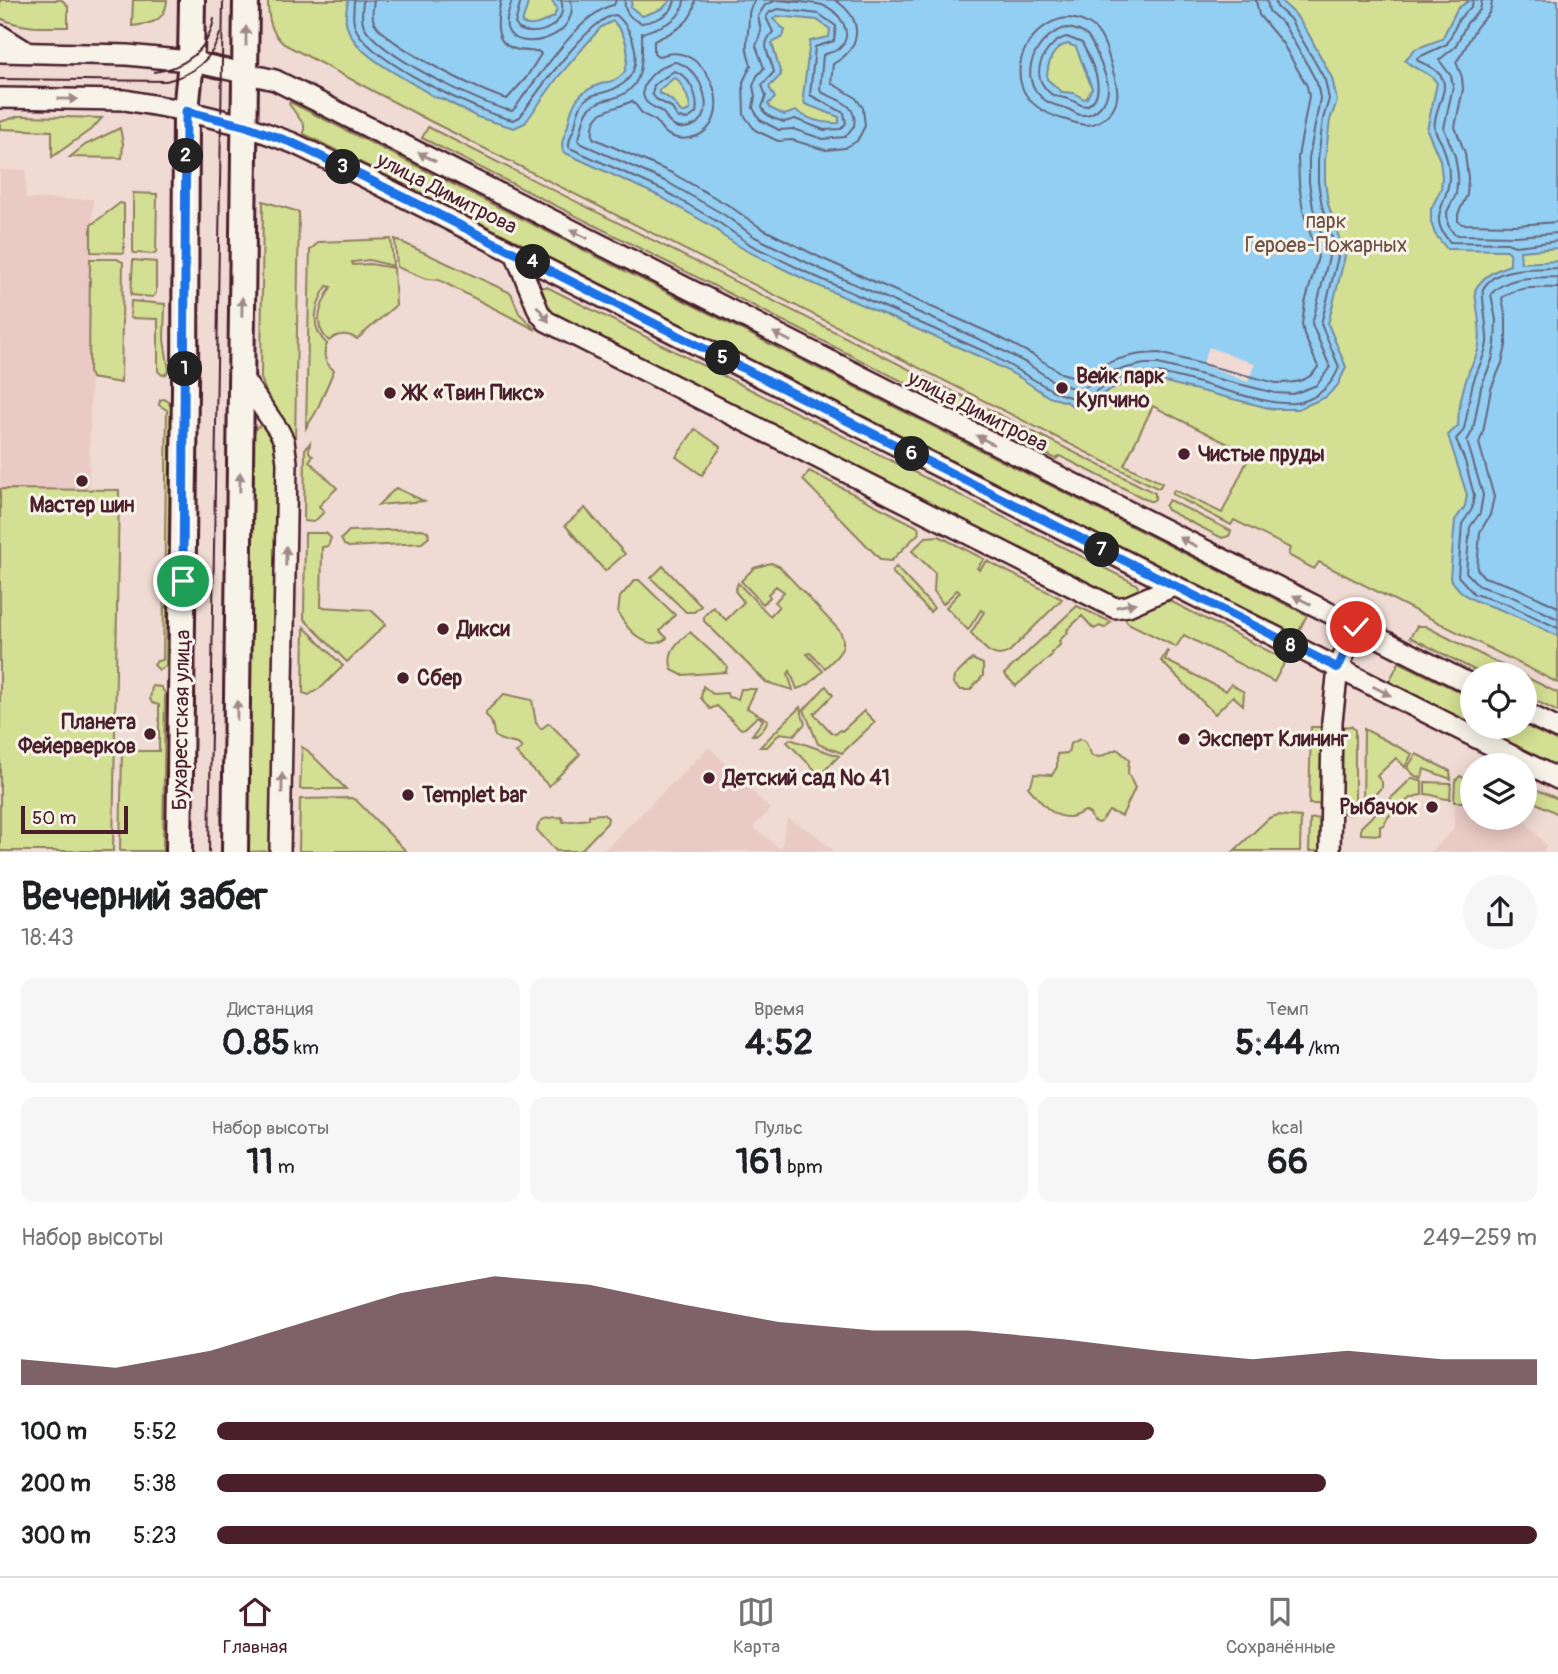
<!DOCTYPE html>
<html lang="ru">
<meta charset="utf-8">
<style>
:root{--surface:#fff;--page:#f6f6f6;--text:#202124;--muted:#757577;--line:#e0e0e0;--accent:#4a1f2b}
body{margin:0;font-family:Pangolin,sans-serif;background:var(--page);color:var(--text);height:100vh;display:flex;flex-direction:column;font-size:26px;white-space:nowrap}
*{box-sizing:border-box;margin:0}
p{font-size:23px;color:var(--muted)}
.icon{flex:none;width:38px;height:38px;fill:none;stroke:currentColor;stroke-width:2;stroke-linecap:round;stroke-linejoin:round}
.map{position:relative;height:852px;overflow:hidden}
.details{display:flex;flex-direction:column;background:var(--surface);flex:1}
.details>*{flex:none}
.buttons{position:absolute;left:1460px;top:662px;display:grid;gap:14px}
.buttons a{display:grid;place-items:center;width:77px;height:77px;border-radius:50%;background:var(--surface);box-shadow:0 4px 18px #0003;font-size:35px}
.scale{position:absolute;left:21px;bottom:18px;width:107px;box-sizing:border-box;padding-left:7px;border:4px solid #4a1f2b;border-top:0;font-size:19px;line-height:24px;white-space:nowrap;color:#4a1f2b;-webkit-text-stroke:5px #f7f3e8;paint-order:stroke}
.pin{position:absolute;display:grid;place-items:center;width:60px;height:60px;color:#fff;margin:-30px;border:4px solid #fff;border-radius:50%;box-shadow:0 2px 7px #0007}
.km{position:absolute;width:35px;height:35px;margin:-18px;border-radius:50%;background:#222;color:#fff;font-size:19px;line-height:35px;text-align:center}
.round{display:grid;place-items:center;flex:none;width:74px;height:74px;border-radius:37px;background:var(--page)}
.head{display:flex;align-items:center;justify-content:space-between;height:119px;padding:0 21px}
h1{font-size:38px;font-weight:700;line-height:52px}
.figures{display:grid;grid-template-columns:repeat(3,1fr);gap:10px;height:119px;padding:7px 21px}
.figures div{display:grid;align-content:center;border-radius:14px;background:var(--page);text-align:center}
.figures b{font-size:35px;font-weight:700}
.figures small{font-size:19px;font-weight:400}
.figures p{font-size:19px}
.chart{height:196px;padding:14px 21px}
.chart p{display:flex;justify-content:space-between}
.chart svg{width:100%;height:126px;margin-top:7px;fill:var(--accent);opacity:.7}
ul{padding:0 21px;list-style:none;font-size:23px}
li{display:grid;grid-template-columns:112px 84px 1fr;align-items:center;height:52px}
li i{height:18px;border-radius:9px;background:var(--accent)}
.tabs{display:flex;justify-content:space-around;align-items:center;height:98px;border-top:2px solid var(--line);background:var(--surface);font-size:19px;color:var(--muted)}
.tabs a{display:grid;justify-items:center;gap:4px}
.tabs .current{color:var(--accent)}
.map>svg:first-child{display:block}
.built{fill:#eacac4}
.green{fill:#d3df92;stroke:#8e7f5e;stroke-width:2}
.water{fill:#92cff2;stroke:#7589a2;stroke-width:2;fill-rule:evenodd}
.pier{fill:#efdbd3}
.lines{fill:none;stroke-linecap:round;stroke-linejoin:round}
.shore{stroke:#67657b;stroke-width:2}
.minor-casing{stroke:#4a1f2b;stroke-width:24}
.major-casing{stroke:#4a1f2b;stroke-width:30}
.minor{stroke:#f7f3e8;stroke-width:19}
.major{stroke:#f7f3e8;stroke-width:24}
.tram{stroke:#4a1f2b;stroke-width:2}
.oneway{fill:#a0898a}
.route-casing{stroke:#fff;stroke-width:14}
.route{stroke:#1a73e8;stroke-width:9}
.poi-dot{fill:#4a1f2b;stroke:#f7f3e8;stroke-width:2.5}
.labels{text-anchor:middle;stroke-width:6;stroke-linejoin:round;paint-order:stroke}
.street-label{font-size:21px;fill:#4a1f2b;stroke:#f7f3e8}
.park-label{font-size:21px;fill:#6c4f45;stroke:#f7f3e8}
.poi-label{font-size:21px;font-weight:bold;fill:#4a1f2b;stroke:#f7f3e8;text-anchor:start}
</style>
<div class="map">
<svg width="1558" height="852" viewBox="0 0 1558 852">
<rect width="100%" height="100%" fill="#efdbd3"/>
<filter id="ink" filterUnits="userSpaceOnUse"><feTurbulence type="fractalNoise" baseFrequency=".0143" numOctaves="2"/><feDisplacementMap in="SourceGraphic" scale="14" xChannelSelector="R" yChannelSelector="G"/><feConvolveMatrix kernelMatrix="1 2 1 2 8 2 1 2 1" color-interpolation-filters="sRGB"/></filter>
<g filter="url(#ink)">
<path class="built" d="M0,170H26V199H93L89,491L0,490Z
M709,747L770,809L753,827L781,849L787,818L815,834L834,851H603Z
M1456,793L1472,794V817H1521L1547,846L1542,852H1431L1453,830Z"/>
<path class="green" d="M0,0H62L68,6V27C44,27 23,29 0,18Z
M133,0H167V1C165,22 150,24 132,26Z
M268,0H1558V683L1319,562L1314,569L1288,555L1290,548L1234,520L1231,525L1172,494L1174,490L1222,513L1250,455L1153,406L1124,465L1162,483L1160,487L1157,488L430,121L284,44C270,32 268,17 268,0Z
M290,102L1307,615L1297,635L304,134V125L289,104Z
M19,116H24L102,118L93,128L52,157V131L0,129V122Z
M428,127L1137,484L1155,493V499L1152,501H1149L1060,456L1056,459L422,138Z
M120,128L123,143L122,158L70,157L85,145Z
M133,193L157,194L156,253L154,254L134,253L133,251Z
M263,201L299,212L295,442L291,441L267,395L261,378Z
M120,203L124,204V253L91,252V225Z
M391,239L393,266L369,260L352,262L353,265L370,264L394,268L396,305L357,339C347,333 338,333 329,341C311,325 321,304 331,287L327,286C315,304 309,328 327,344C322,354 325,364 334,370L316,412L306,428L310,250L319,242Z
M395,239L511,293L519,313L536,330L439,280L426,279L397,267Z
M90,259H117L123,262L121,383L91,378L89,372Z
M133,260L156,262V293L153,297L131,295Z
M542,287H547L1136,584L1140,590L1126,598H1114L549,312L539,290Z
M131,301L165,304L164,340L169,370L166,374L162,375L158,371V319L130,318Z
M164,399L168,401L171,407L166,663V666L159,670L154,665L157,661L163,660L167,410L159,405L160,400Z
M261,425L266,426L278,447L272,851L247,852L254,434L256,428Z
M695,429L721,447L702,475L676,457Z
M310,443L309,452L313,456L309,461L337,488L319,506L324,512L314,522L304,521L305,449Z
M809,471L918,527L919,533L891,561L881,560L803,480Z
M396,488L424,501L378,505Z
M0,489L119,490L113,851H0Z
M1169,500L1231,531L1229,536L1222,538L1167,510L1165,506Z
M585,508L625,554L605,571L565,525Z
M423,529L428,532L429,537L422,543L349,547L344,545L341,539L349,531Z
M305,533H326L331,538L328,546L322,547L321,607L371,610L386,624L347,662L304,619Z
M939,536L984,559L977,568L979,570L987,561L1062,599L1009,652C992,662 981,644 971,633L984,612L981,610L968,630L946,607L960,592L957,590L943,604L934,591L935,573L912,551L926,537Z
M771,563L779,566L839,630C850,648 837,656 825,668L810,653L807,654L823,671L808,685L797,689L790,671L788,674L793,690L766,682L704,621V616L713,607L726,620L744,602L735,591L738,583L770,616L779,606L775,602L784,592L776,586L768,594L770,597L763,604L741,581L754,568Z
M663,566L701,606L694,612H686L651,578Z
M896,567L934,608L930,612L892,572Z
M635,580H639L675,615L660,631L667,638C648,654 627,629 618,613L620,597Z
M1170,601L1286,660L1274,682L1184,635L1176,647L1128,623L1121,613L1157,603Z
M1077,606L1111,622L1104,628L1100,626L1094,629L1082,616L1067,630L1068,632L1059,641L1061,644L1051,653L1052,655L1016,686L1004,674Z
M1417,626H1425L1519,674H1482L1410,637Z
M304,627L343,666L323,686L309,695L303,693Z
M690,632L727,666L726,672L682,675L672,670C666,652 677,642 690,632Z
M1167,651L1168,652L1165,660L1226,691L1231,684L1244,692L1243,705L1233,696L1215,714L1161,661Z
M972,659L983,664V676L970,690H960L953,683L954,677Z
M1399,662L1472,698V724L1389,682Z
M1524,676L1558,693V712L1524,695Z
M152,686L161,687L165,693L163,851H120L122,751H159V705L152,703L150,699Z
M703,686L713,694L727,693L728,697L738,699L741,689H756L747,708L768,720C765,727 760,736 752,735L763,720L758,716L745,728L741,729L717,706L710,709L701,698Z
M826,686L833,695L814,714L832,733L836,734L840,730L842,731L864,711L875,722L842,753L818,744L804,710Z
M504,694L532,700L536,723L541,729L549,723L580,754L549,786L516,753L522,748L518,744C479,737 503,732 486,715V712Z
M800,707L805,724L794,735L780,733L767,747H760Z
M1524,725L1558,742V767L1477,726Z
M1351,726L1355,730V812L1349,815L1341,812L1342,727Z
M1311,727H1322L1321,804H1309Z
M1364,729L1412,754L1405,767L1396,758L1377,776L1382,782V787L1363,807Z
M790,739L839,756L820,775L787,742Z
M1080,739L1085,741L1092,756L1100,757L1117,749L1129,759L1128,773L1135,788L1122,816L1109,811L1101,822L1098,823L1093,821L1090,814L1085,811C1080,813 1075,817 1069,817C1051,818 1039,799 1028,787L1032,782L1034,774L1052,775L1057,767V754L1068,753L1070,744Z
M302,747L307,750L346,789H300Z
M1416,754L1450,771L1451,779L1424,769L1422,778L1415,776L1407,768Z
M1460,776L1472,782V802H1454L1455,781Z
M1412,778L1422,781V795C1410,795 1387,814 1384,825L1380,826V835L1361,834V827Z
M1425,782L1451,783L1450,799C1441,800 1435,794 1425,794Z
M1524,784L1558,799V814L1524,797Z
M351,798L356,800L406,851H299L300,799Z
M603,814L608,818L607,823L580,851H556L537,830C538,816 551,818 562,817L563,822L589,819V815Z
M1278,815L1301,817L1300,851H1234L1269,818Z
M1321,818L1320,851H1309L1310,819Z"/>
<path class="water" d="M348,0H529L522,23C533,29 544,21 554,17L557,8L551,0H632L631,7L642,16L662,9L671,0H1280L1295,14L1308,33L1332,78L1337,101L1330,120L1325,160V181L1328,204L1345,256L1328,324L1346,367L1338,385L1326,397L1298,409H1273L1157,380C1140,380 1121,383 1106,392C1095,398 1088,404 1075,408L1067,402L1049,397L1019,377L985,359L810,282L747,251L723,236L715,228L659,196L563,152C560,140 565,136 568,125C572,103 577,92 601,84C611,81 618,81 625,71C631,52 627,36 613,21L601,27L558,77L525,123L514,128L477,117L443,99L434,97C408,78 352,57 346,22C345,16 347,7 348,0ZM777,16L817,20L830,29L829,37L810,41L803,96L805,104L839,117V123C823,124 809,120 796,111L784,115L770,108L768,104L775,98L769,87L781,75L772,43L783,37L785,30L773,19ZM1068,44L1076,47L1092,88L1087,98L1084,99L1074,93L1062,92L1047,79C1047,64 1052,47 1068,44ZM674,78L677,79C684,88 690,98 690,110L682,113C674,103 672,98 659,93V90Z
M1470,0H1558V248L1520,251L1521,263L1558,261V636C1541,628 1524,619 1506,612C1481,601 1467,604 1450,578L1455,520L1465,506L1467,495L1448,435L1458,426C1458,408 1463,388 1469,371C1473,362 1478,355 1479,345C1482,326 1476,309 1475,290C1483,276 1495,270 1510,265V253L1507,250L1447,249L1435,234L1431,222V209L1441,189L1442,177L1440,160L1427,130L1437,83C1429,70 1414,71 1405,60L1415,49L1442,39L1457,9Z"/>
<path class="pier" d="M1209,347L1255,364L1248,382L1202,365Z"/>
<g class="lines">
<path class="shore" d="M354,0C354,11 351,21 357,31C375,63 477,112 513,120L520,117C534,96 593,14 616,15C634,29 645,66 624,83C600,102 582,82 575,126C573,134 568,138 569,147L572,149L663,190L718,222L751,245L812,275L988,353L1055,392L1078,400L1086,397L1116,379L1145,373H1157C1194,377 1268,410 1301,402C1319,397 1333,384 1339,367L1321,324L1338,257L1322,206L1318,182V159L1323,119L1329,99L1325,80L1315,62L1290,19L1277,7L1275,0
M363,0C363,9 360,18 364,26C379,55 479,104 512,111C518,106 520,100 525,94C544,70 584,10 614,5L616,0
M374,0C373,7 371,16 374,22C386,45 480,92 507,99L526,78L541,54L538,51C497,53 493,35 501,0
M512,0C510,9 505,18 507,28C515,54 580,40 571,0
M521,0L515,24L519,29C538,39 569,24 561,0
M625,0C623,11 631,20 642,23C655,21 673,15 675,0
M684,0C683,22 659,27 642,33C642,58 646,89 614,98C605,100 596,102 589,109C582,117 583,130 578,140L580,143L667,182L723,214L755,237L816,267L992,345L1028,364L1056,383L1080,390L1113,371L1144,364H1158L1275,393L1293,394L1317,385L1330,367L1312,324L1329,257L1313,208L1309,182V158L1320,98L1317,83L1308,66L1284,25L1269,11L1267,0
M695,0C694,24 673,32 654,41V54L658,57C704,35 740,117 697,136C689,139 679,140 671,136C663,133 661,127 656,121C652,118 646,117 642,113C638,109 636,104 632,101C611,112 590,107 593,138L672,173L728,205L761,228L821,258L997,336L1033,355L1061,373L1079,378C1104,362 1129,353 1159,353L1276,383C1293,383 1308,383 1318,367L1304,334L1302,324L1305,303L1318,257L1303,211L1299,183L1298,157L1309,96L1307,86L1283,44L1259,15L1256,0
M755,0C746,12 750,19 748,32C746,47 746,50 751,65L743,82L744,115L755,130L778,141L792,140L826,150L845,148L857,141L865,126L863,108L855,97L831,83L833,64C863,47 864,19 835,0
M777,0C787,1 813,3 822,5C839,10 856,34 839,49C834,52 828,53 823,55L820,89L821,92C838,100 858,104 854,126L845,137L823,139L793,129L779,130L760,120L753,108L755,96L753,86L757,76L764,68L756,46L761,31L758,16L765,5Z
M1473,0L1472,6L1459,19L1447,44L1417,58L1418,61C1467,80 1431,101 1435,130C1436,134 1440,140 1442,144C1446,154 1449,166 1449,176C1450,204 1425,215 1450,242L1507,243L1515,246L1558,241
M1482,0L1480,10L1467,23L1455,47L1439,60L1451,76L1453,86L1444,128L1455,156L1458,175L1456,194L1447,212L1448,225L1454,234L1459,235L1515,236L1558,233
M1492,0C1491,18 1484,16 1476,28C1468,40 1466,50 1456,62L1462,77L1463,89L1455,127L1465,153L1468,178L1467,195L1458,214V221L1462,224L1515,225L1558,222
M778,9L819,14L836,26L834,41L815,47L810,95L844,113L846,123L841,129L824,130L795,119L784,122L772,118L765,113L762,107L766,96L762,85L774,72C770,54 759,47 773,32L766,17L770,12Z
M1069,18C1078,19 1087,22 1094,28C1103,36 1107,50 1110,61C1116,83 1126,102 1103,119C1088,130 1078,123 1063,119C1046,114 1029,105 1022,87C1011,56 1038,19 1069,18Z
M1067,28C1074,29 1082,31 1087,36C1093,42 1107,77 1108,86C1109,99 1097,116 1082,115C1076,115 1073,111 1068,109C1053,104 1047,105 1036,91C1019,68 1042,32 1067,28Z
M1067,37L1082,43C1091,60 1110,95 1086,106C1079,106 1077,102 1071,100C1059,95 1053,100 1043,85C1031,67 1050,40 1067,37Z
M675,62C697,66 712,99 703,118C694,128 679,133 669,122C666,119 666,115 663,113C658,107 650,108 645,100C636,83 661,64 675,62Z
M674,71C690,75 699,98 696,113L688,119L678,118L671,107L656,99L652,94L654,85Z
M1558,268C1535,269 1496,265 1483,289C1481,294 1488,331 1487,343C1485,357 1477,369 1473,383C1470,392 1466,426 1463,431C1461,434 1458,436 1456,439L1465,461L1474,495L1472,509L1462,524L1458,576L1474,594L1507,604L1558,628
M1558,277C1534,278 1508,275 1491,294L1496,320L1495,345L1492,360L1481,387L1473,430L1467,441L1483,495L1480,513L1470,527L1466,572L1479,586L1511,596L1558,619
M1558,288C1541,288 1515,285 1502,298L1506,319V346L1502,363L1491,389L1483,432L1479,443L1494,497L1490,515L1480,532L1477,569L1484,577L1515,587L1558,607"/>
<g class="minor-casing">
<path id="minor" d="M0,35L27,52
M0,52L127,55L189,61L275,80L1472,685
M0,98L125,100L186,111L246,126L293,143L364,177L1558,779
M515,253L539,312L546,321L1115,608L1128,606L1174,586
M241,376L279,431L284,441L287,462L280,852
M1524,712L1558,729
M1330,852L1332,721L1338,669L1356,627"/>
</g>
<g class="major-casing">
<path id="major" d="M179,852L185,390L186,111L191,61L192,0
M235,852L246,0"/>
</g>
<use href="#minor" class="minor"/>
<use href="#major" class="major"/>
<path class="tram" d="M154,72C184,68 208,51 214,19
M0,79L166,81C192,75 212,60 220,34
M209,852L223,0"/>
</g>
<defs><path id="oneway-solid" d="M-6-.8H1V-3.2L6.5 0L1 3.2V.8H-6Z" transform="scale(1.75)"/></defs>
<g class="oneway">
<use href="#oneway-solid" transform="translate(246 36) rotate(-90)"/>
<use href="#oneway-solid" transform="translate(68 99) rotate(1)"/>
<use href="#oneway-solid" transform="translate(427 157) rotate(-153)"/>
<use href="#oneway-solid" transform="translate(579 234) rotate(-153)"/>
<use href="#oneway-solid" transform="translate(242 307) rotate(-89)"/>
<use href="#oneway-solid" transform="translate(543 314) rotate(52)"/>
<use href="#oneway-solid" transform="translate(782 337) rotate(-153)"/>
<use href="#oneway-solid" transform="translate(985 440) rotate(-153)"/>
<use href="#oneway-solid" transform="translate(240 482) rotate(-89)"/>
<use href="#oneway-solid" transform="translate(1188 542) rotate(-153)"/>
<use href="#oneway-solid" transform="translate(286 556) rotate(-89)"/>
<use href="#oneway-solid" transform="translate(1302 600) rotate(-153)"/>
<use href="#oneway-solid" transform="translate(1126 605) rotate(-12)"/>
<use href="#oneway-solid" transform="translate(1382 691) rotate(27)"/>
<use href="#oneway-solid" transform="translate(237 710) rotate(-89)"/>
<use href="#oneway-solid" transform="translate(282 783) rotate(-89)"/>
</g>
</g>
<g class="lines" filter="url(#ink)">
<g class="route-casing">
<path id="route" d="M183,581L186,111L246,126L293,143L364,177L1338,668L1356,627"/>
</g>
<use href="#route" class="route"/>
</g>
<g class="poi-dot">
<circle cx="1062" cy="388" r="7"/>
<circle cx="390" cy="393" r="7"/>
<circle cx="1184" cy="454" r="7"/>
<circle cx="82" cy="481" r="7"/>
<circle cx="443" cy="629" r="7"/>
<circle cx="403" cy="678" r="7"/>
<circle cx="150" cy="734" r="7"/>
<circle cx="1184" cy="739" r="7"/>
<circle cx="709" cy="778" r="7"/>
<circle cx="408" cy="795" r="7"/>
<circle cx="1432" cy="807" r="7"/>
</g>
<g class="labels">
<g class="street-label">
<text transform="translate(447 193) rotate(27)" y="7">улица Димитрова</text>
<text transform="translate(978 411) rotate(27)" y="7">улица Димитрова</text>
<text transform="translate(181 720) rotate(-89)" y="7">Бухарестская улица</text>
</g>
<g class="park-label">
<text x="1326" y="228">парк<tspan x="1326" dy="24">Героев-Пожарных</tspan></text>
</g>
<g class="poi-label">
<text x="1076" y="383">Вейк парк<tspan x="1076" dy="24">Купчино</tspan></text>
<text x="404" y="400">ЖК «Твин Пикс»</text>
<text x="1198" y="461">Чистые пруды</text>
<text x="82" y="512" text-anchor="middle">Мастер шин</text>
<text x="457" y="636">Дикси</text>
<text x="417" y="685">Сбер</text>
<text x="136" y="729" text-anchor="end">Планета<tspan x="136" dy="24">Фейерверков</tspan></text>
<text x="1198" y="746">Эксперт Клининг</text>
<text x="723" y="785">Детский сад № 41</text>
<text x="422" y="802">Templet bar</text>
<text x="1418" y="814" text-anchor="end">Рыбачок</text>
</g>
</g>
</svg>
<div class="buttons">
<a><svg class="icon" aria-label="locate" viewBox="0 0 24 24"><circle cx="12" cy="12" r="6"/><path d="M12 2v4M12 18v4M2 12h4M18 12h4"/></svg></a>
<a><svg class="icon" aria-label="layers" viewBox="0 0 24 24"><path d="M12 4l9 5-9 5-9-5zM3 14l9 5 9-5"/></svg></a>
</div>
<div class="scale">50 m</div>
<div class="pin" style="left:183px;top:581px;background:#1e9e55"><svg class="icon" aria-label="arrive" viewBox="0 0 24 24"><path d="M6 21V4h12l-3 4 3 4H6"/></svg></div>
<div class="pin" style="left:1356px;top:627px;background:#d93025"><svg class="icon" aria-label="check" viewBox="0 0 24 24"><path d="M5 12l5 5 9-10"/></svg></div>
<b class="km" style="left:185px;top:369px">1</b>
<b class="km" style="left:186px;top:156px">2</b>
<b class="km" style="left:343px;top:167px">3</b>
<b class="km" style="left:533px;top:262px">4</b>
<b class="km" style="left:723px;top:358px">5</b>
<b class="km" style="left:912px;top:454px">6</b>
<b class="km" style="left:1102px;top:550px">7</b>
<b class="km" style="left:1291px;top:646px">8</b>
</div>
<section class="details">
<div class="head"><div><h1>Вечерний забег</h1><p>18:43</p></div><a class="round"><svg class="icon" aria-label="share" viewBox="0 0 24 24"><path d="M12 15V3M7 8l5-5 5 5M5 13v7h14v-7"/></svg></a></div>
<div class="figures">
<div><p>Дистанция</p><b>0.85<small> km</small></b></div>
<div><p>Время</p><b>4:52</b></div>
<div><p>Темп</p><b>5:44<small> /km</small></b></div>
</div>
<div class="figures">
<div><p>Набор высоты</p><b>11<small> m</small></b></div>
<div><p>Пульс</p><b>161<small> bpm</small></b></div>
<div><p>kcal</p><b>66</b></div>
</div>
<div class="chart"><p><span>Набор высоты</span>249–259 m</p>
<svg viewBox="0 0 160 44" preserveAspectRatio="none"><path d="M0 44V35L10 38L20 32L30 22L40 12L50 6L60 9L70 16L80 22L90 25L100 25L110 28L120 32L130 35L140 32L150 35L160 35V44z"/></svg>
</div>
<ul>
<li><b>100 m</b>5:52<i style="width:71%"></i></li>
<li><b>200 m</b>5:38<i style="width:84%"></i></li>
<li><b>300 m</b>5:23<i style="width:100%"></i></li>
</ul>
</section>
<nav class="tabs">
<a class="current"><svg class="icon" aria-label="home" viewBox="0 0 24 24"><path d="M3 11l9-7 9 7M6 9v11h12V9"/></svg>Главная</a>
<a><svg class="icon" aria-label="map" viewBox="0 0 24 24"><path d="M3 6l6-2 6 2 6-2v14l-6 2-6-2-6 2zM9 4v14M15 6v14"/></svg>Карта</a>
<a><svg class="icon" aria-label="saved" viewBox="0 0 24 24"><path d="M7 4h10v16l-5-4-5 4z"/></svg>Сохранённые</a>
</nav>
